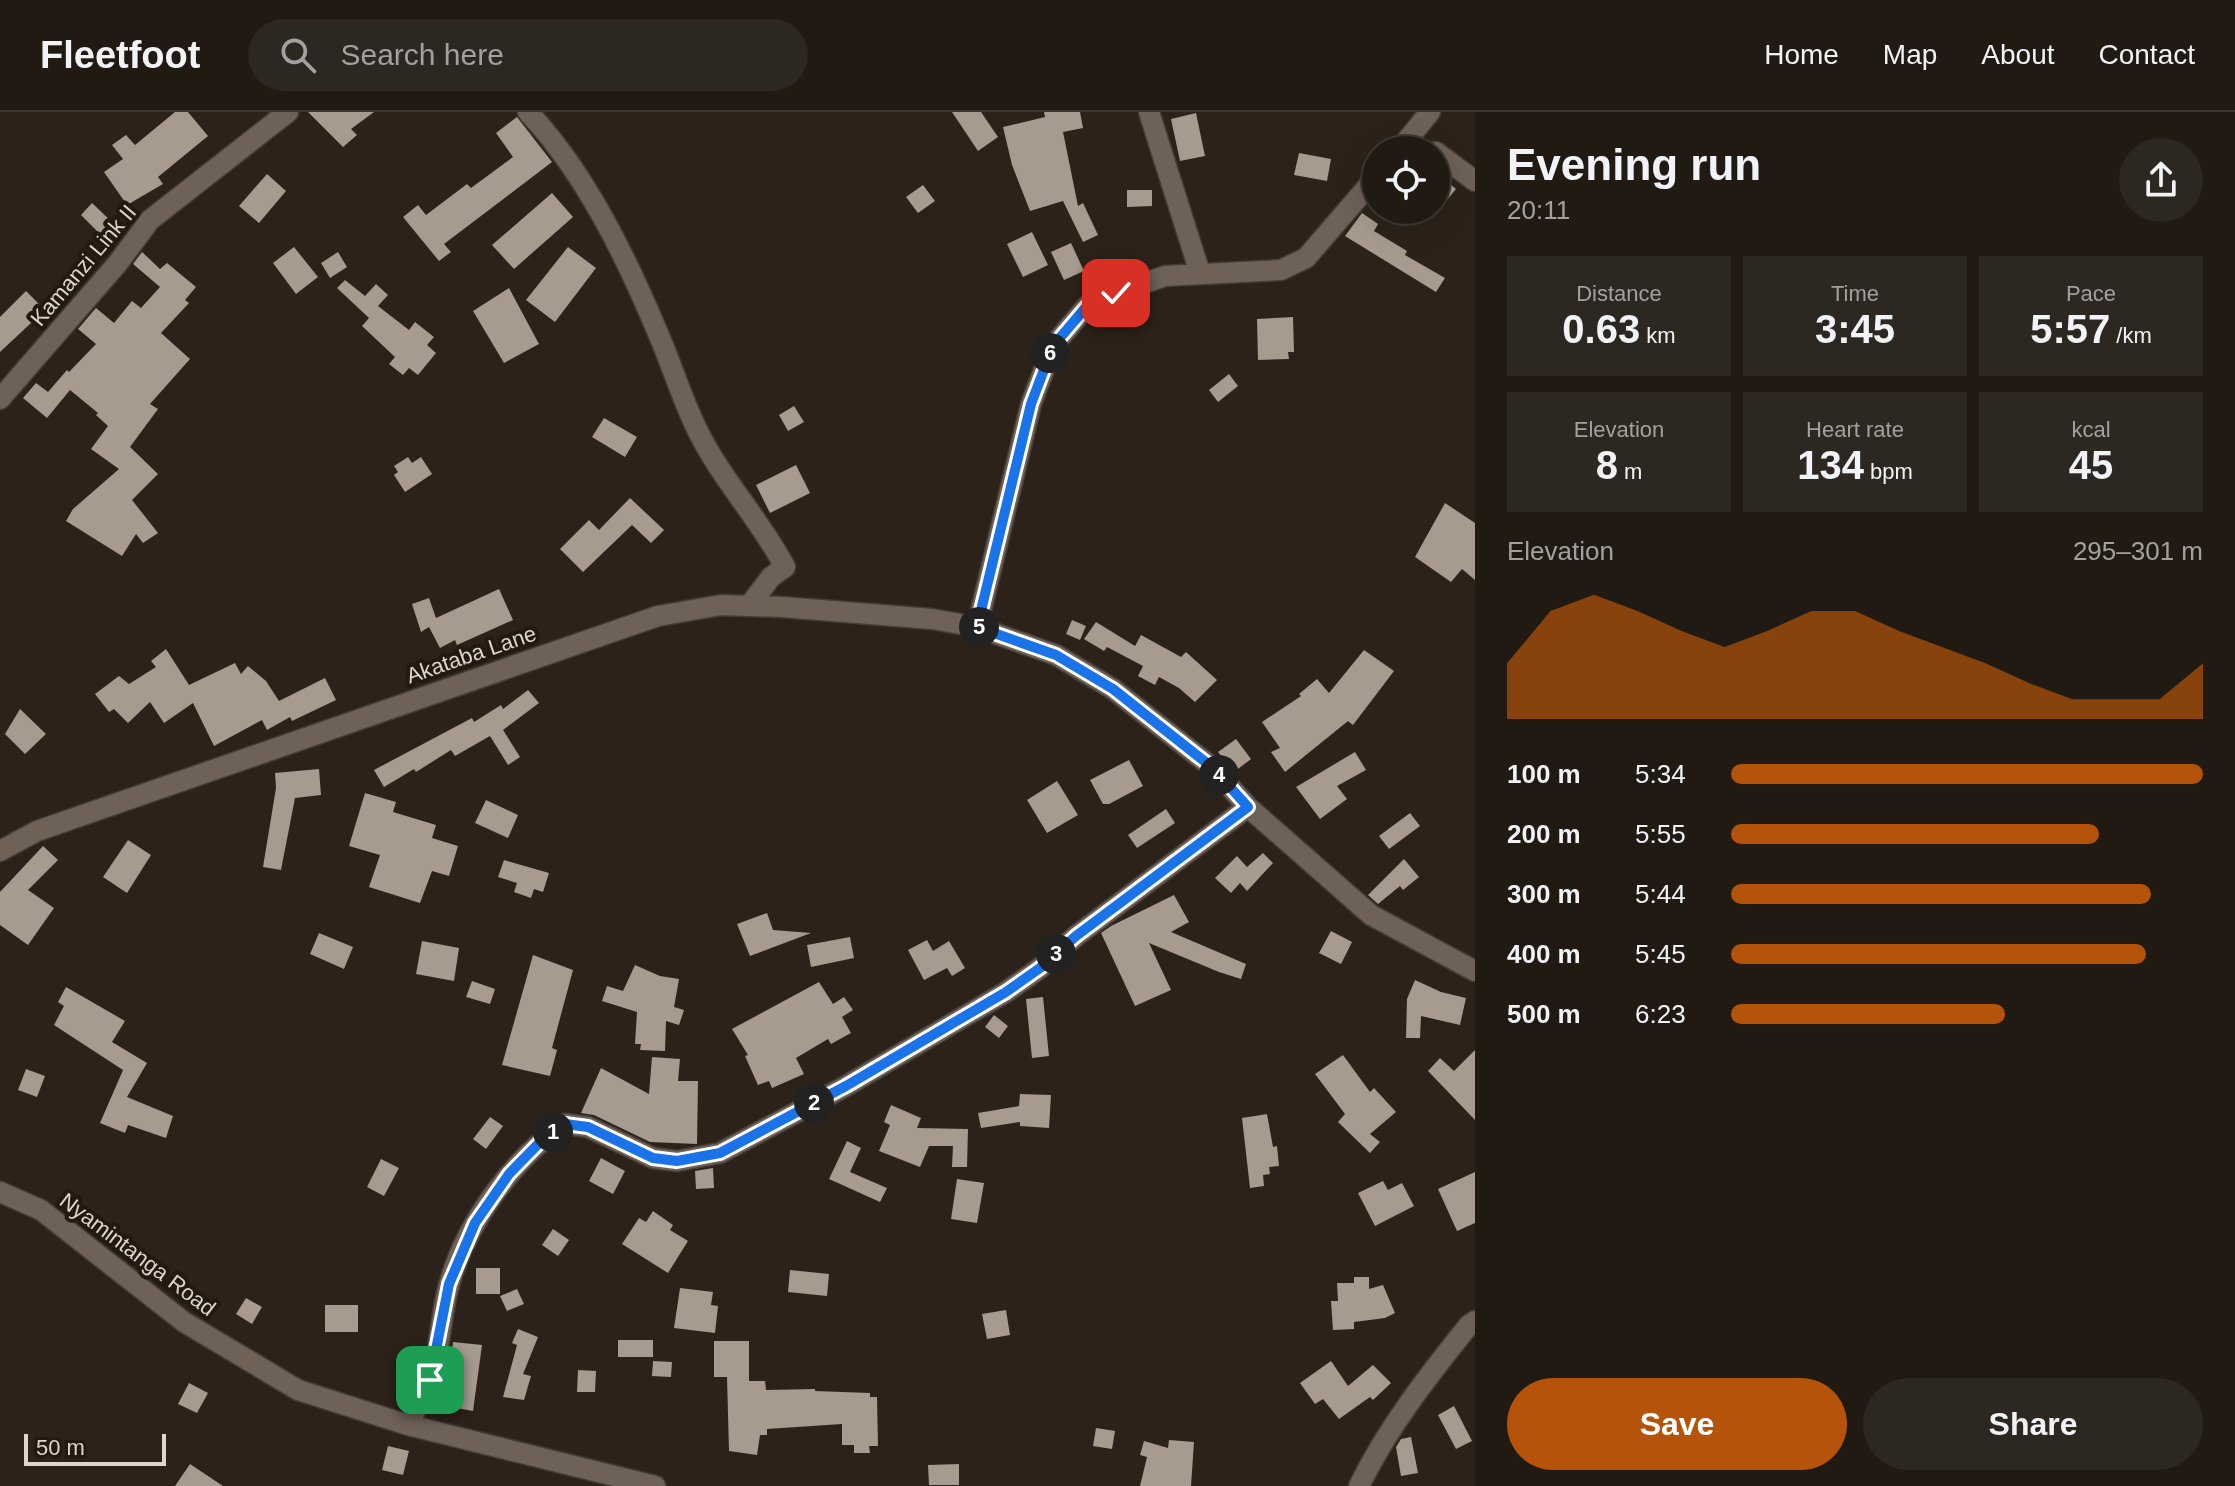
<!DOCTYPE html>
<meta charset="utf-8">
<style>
:root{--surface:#211a13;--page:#2d2721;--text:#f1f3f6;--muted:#a2a1a0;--line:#3e3833;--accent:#b45309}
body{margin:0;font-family:Helvetica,sans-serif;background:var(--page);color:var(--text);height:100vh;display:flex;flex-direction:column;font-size:30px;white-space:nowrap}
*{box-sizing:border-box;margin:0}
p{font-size:26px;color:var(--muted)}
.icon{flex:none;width:44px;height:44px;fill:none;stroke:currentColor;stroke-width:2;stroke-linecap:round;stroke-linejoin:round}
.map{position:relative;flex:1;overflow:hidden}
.drawer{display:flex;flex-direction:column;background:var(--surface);width:760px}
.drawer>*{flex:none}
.tools{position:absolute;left:1362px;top:24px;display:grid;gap:16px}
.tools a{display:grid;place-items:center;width:88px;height:88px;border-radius:50%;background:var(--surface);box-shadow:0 8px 32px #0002,0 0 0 2px var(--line);font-size:40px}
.scale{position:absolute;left:24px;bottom:20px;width:142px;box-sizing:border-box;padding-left:8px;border:4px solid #ddd6d0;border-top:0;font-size:22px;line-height:28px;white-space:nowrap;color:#ddd6d0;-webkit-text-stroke:6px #23190f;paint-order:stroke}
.pin{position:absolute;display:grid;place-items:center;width:68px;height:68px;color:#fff;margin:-34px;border-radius:16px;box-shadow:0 4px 12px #0006}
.km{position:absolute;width:40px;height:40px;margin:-20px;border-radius:50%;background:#222;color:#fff;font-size:22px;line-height:40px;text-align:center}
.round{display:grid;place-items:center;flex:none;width:84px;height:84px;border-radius:42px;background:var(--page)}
.summary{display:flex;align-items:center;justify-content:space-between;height:136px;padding:0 32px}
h1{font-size:44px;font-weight:700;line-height:60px}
.metrics{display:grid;grid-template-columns:repeat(3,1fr);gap:12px;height:136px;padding:8px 32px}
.metrics div{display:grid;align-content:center;border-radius:0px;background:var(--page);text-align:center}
.metrics b{font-size:40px;font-weight:700}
.metrics small{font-size:22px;font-weight:400}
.metrics p{font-size:22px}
.chart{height:224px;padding:16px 32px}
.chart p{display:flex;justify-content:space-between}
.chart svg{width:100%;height:144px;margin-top:8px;fill:var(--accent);opacity:.7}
.primary-button{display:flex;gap:16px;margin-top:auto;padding:16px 32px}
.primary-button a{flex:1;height:92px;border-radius:48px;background:var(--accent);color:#fff;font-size:32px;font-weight:700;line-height:92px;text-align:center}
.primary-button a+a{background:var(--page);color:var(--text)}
ul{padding:0 32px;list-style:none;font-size:26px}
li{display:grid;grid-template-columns:128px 96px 1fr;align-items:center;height:60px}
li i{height:20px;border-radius:10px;background:var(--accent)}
header{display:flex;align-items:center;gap:48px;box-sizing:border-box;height:112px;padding:0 40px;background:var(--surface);border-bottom:2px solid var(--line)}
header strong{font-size:38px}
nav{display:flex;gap:44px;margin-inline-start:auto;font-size:28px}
.search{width:560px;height:72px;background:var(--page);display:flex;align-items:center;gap:20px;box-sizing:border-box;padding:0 28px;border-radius:44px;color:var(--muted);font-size:30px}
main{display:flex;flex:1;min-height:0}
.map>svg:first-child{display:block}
.building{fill:#a79a8e}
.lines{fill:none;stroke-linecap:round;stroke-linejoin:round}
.minor-casing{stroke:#443c35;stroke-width:23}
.minor{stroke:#6e6157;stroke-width:20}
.route-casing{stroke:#fff;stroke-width:16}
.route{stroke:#1a73e8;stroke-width:10}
.labels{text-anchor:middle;stroke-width:8;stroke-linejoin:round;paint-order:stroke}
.street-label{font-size:22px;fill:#ddd6d0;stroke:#23190f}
</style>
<header>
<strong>Fleetfoot</strong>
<div class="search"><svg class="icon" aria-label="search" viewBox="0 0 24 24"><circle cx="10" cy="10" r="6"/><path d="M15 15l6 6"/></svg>Search here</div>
<nav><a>Home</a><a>Map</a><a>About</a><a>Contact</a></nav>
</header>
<main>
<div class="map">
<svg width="1475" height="1374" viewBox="0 0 1475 1374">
<rect width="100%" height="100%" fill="#2c2219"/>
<path class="building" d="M175,0H188L208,24L158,65L163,72L127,93L104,60L123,47L112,33L126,23L135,33Z
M308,0H374L351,17L357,23L343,35Z
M952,0H981L998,25L978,39Z
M1044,0H1080L1083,16L1063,20L1078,94L1083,91L1098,123L1083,130L1063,89L1030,99L1012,53L1003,15L1045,5Z
M1196,1L1205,44L1180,49L1171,7Z
M517,5L552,50L444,132L451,140L439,149L403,105L418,93L426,103L467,72L471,76L513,45L496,21Z
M1299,41L1331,47L1327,69L1294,63Z
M1436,60L1456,77L1436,101Z
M267,62L286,79L259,111L239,94Z
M923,73L935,89L918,101L906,85Z
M1127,78H1152V94L1127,95Z
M552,81L573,105L514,157L492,133Z
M92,91L113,111L101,123L81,103Z
M1362,101L1378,112L1374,119L1407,139L1405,143L1445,166L1436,180L1345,124Z
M1032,120L1048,153L1023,165L1007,132Z
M1071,131L1084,159L1064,168L1051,140Z
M294,135L318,165L296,182L273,151Z
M568,135L596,156L555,210L526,188Z
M142,140L160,157L167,151L196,175L185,188L189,191L161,221L190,247L150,292L158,297L130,335L158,362L132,388L158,421L143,431L136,422L122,444L66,409L73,397L119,357L91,337L108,314L96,303L98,301L70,278L47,306L23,286L36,271L48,280L67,258L69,260L96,232L78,217L96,196L114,211L132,189L141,196L160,175L133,152Z
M338,140L347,155L330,166L321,151Z
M345,168L365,184L376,172L388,183L378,194L409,218L415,210L434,225L427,233L436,241L418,263L409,256L403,263L389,252L395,245L362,214L369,206L337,176Z
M509,176L539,232L504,251L473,199Z
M26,179L45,198L0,240V205Z
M1293,205L1294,240H1288L1289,247L1258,248L1257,207Z
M1229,262L1238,274L1218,290L1209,278Z
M794,294L804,310L788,319L779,303Z
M604,306L637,325L625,345L592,325Z
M408,345L412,351L421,345L432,362L405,380L394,363L398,360L394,354Z
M796,353L810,381L770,401L756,373Z
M630,386L664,418L651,431L632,413L583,460L560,437L589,408L599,418Z
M1445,391L1475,411V468L1462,457L1451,470L1415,445Z
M499,477L513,508L457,533L455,528L440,536L429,515L421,520L412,492L429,486L436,506Z
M1072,508L1086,514L1080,528L1066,522Z
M1096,510L1135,534L1141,523L1181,545L1186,540L1217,568L1195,590L1179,576L1159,565L1155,573L1138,564L1143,554L1107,535L1104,539L1084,527Z
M166,537L189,573L235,551L241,562L248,554L266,569L279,589L325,566L336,588L292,609L290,605L267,618L262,608L214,634L193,591L164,611L150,590L128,611L114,597L109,600L95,582L119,564L129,572L156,555L151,549Z
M1364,538L1394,559L1353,613L1348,609L1285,660L1271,640L1280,636L1262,610L1301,584L1299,582L1317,567L1329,581Z
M528,578L539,591L503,618L520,645L508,653L490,624L455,644L451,638L416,660L414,657L384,675L374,658L472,606L474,610L501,593L503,597Z
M20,597L46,622L25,642L5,622Z
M1236,627L1251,647L1234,660L1218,640Z
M1355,640L1366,658L1337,674L1347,687L1320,707L1296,675Z
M1129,648L1143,674L1109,692H1103L1090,668Z
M319,657L321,683L295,686L281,758L263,755L276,676L275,661Z
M1057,669L1078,703L1047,721L1027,688Z
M365,681L396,690L393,700L436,713L432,726L458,734L449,764L432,759L420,791L369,775L380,743L349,734Z
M486,688L518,703L508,726L475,711Z
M1166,697L1175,711L1137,736L1128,723Z
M1410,701L1420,714L1389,737L1379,724Z
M128,728L151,743L127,781L103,765Z
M43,734L58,748L28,778L54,796L28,833L0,813V780Z
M1263,741L1273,751L1247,779L1240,771L1231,781L1215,766L1237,744L1247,755Z
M1404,747L1419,765L1403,778L1400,774L1378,792L1368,783Z
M504,748L549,761L543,780L534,777L531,786L514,780L517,771L498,765Z
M1174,783L1189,810L1171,820L1246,852L1241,867L1219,860L1149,831L1171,878L1135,894L1101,821L1111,814Z
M767,801L773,818L811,821L750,844L737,812Z
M1331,819L1352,830L1341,852L1319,841Z
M319,821L353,835L344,857L310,842Z
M850,825L854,846L811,855L807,833Z
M927,828L933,839L949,829L965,856L952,864L947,856L924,868L908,838Z
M422,829L459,836L454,869L416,862Z
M533,843L573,858L552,936L557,938L550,964L502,953Z
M635,853L660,864L679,867L674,895L684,898L679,913L666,909L665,939L640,938L641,932H635L637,900L602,889L607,874L623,879Z
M1415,868L1441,880L1466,886L1460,913L1421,904L1420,926H1406L1407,887Z
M472,869L495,877L490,892L466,885Z
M819,870L833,892L844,885L853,898L842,905L851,921L831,932L828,927L796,946L804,962L772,976L769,969L758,973L745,944L748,943L732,917Z
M66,875L125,909L112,930L147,951L127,985L173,1004L166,1026L128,1013L125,1021L100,1011L123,958L54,913L64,894L58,890Z
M1043,885L1049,944L1032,946L1026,887Z
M994,903L1008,914L999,926L985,915Z
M1475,938V1008L1428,959L1440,946L1454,959Z
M1343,943L1370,980L1374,976L1396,1000L1370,1022L1380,1030L1370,1041L1338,1010L1345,1002L1315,962Z
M652,945L680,947L678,969H698L697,1032L650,1030L594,1003L581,1001L601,956L649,982Z
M26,957L45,964L37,985L18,978Z
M1020,982L1051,983L1049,1016L1020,1014V1010L981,1016L978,1001L1019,994Z
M891,993L921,1006L917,1016L968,1017L967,1055H952L953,1034H929L920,1055L879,1039L890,1013L884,1010Z
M1267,1002L1273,1035L1277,1034L1279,1054L1269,1055L1270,1062L1263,1063L1264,1074L1250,1076L1242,1006Z
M490,1005L503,1014L486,1037L473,1027Z
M847,1029L861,1036L850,1060L887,1076L880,1090L829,1067Z
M601,1046L625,1059L613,1082L589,1069Z
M381,1047L399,1056L384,1084L367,1075Z
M713,1056L714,1076L696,1077L695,1059Z
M1475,1060V1111L1457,1119L1438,1077Z
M957,1067L984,1071L977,1111L951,1107Z
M1383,1069L1388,1078L1402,1071L1414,1094L1375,1114L1358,1081Z
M653,1099L673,1113L670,1118L688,1129L668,1161L622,1132L639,1106L646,1110Z
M553,1117L569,1128L558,1144L542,1133Z
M476,1156H500V1182H476Z
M790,1158L829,1162L827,1184L788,1180Z
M1354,1165H1369V1177L1383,1173L1395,1201L1385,1206L1354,1210V1217L1333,1218L1331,1189H1338L1337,1171H1354Z
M680,1176L713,1180L711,1193L718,1194L715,1221L674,1216Z
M517,1177L524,1192L507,1199L500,1184Z
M246,1186L262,1195L252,1212L236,1202Z
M325,1193H358V1220H325Z
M1006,1198L1010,1223L987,1227L982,1202Z
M518,1217L538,1225L523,1262L531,1264L524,1288L503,1285L517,1233L512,1231Z
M618,1228H653V1245H618Z
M714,1229H749V1269H765L766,1278L815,1277V1279L870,1281V1285H877L878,1334H869L870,1341H854V1333H842V1312L767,1317V1323H760L757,1343L729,1339L727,1265H714Z
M453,1230L482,1233L473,1299L457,1296L464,1260L450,1259Z
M653,1249L672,1250L671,1265L652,1264Z
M1331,1249L1348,1274L1373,1253L1391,1271L1373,1288L1370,1285L1339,1307L1323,1287L1315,1292L1300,1271Z
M578,1258L596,1259L595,1280H577Z
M189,1271L208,1281L197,1301L178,1292Z
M1454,1294L1472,1329L1456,1337L1438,1303Z
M1096,1316L1115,1319L1112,1337L1093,1334Z
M1411,1325L1418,1361L1401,1364L1396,1335L1401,1327Z
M1169,1328L1194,1330L1191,1374H1140L1147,1345L1140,1343L1144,1329L1168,1336Z
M388,1334L409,1339L403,1363L382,1358Z
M190,1352L223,1374H175Z
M959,1352V1373H929L928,1353Z"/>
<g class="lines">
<g class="minor-casing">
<path id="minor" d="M528,0C586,61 628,149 660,226C672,254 681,283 694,311C718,364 758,404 785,455L771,465L749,494
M1149,0L1200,161
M1399,38L1430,0
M1436,40L1475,69
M0,287L118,151L150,108L288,0
M977,515L1031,292L1053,234L1087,194L1116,181L1165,164L1281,158L1306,146L1376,65
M0,739L37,719L658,504L721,493L782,495L932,507L977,515L1056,543L1113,577L1213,656L1248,695L1371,803L1475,859
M0,1080L41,1098L184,1210L298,1278L408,1313L655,1374
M408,1313C415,1298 424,1284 429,1269C441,1239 440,1204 449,1173C465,1113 513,1046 565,1012L588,1015L653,1046L677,1049L720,1041L846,974L1006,880L1040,856L1076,824L1248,695
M1359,1374C1388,1315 1428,1264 1469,1213L1475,1209"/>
</g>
<use href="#minor" class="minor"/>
</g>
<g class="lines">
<g class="route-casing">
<path id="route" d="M430,1268L449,1172L475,1111L509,1062L545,1025L565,1012L588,1015L653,1046L677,1049L720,1041L846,974L1006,880L1040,856L1076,824L1248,695L1213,656L1113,577L1056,543L977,515L1031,292L1053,234L1087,194L1116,181"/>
</g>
<use href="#route" class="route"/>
</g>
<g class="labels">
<g class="street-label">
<text transform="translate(83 153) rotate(-50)" y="8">Kamanzi Link II</text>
<text transform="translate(471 542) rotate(-19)" y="8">Akataba Lane</text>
<text transform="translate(138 1142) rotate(37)" y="8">Nyamintanga Road</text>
</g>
</g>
</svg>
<div class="tools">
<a><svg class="icon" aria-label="locate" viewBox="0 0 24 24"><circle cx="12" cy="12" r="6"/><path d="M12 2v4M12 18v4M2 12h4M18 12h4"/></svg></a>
</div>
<div class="scale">50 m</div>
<div class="pin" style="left:430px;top:1268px;background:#1e9e55"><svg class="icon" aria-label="arrive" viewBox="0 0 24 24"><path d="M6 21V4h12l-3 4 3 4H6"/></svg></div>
<div class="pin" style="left:1116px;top:181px;background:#d93025"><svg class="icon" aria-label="check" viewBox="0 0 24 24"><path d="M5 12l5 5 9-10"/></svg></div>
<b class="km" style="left:553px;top:1020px">1</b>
<b class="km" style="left:814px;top:991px">2</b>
<b class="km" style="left:1056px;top:842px">3</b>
<b class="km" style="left:1219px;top:663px">4</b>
<b class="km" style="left:979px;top:515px">5</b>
<b class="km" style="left:1050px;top:241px">6</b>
</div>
<section class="drawer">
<div class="summary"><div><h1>Evening run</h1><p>20:11</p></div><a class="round"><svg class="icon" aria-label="share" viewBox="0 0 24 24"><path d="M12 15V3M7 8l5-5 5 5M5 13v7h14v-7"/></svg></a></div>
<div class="metrics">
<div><p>Distance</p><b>0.63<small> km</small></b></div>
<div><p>Time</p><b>3:45</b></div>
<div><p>Pace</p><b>5:57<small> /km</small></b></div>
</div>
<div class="metrics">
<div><p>Elevation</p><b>8<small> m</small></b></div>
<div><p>Heart rate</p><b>134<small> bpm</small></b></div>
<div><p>kcal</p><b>45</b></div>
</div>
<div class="chart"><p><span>Elevation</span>295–301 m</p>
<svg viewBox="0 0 160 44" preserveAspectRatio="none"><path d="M0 44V27L10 11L20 6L30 11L40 17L50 22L60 17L70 11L80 11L90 17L100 22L110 27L120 33L130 38L140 38L150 38L160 27V44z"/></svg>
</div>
<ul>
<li><b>100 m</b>5:34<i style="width:100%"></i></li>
<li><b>200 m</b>5:55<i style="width:78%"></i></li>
<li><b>300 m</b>5:44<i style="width:89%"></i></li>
<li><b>400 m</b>5:45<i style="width:88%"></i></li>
<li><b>500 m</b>6:23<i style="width:58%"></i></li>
</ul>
<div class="primary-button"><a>Save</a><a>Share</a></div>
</section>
</main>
